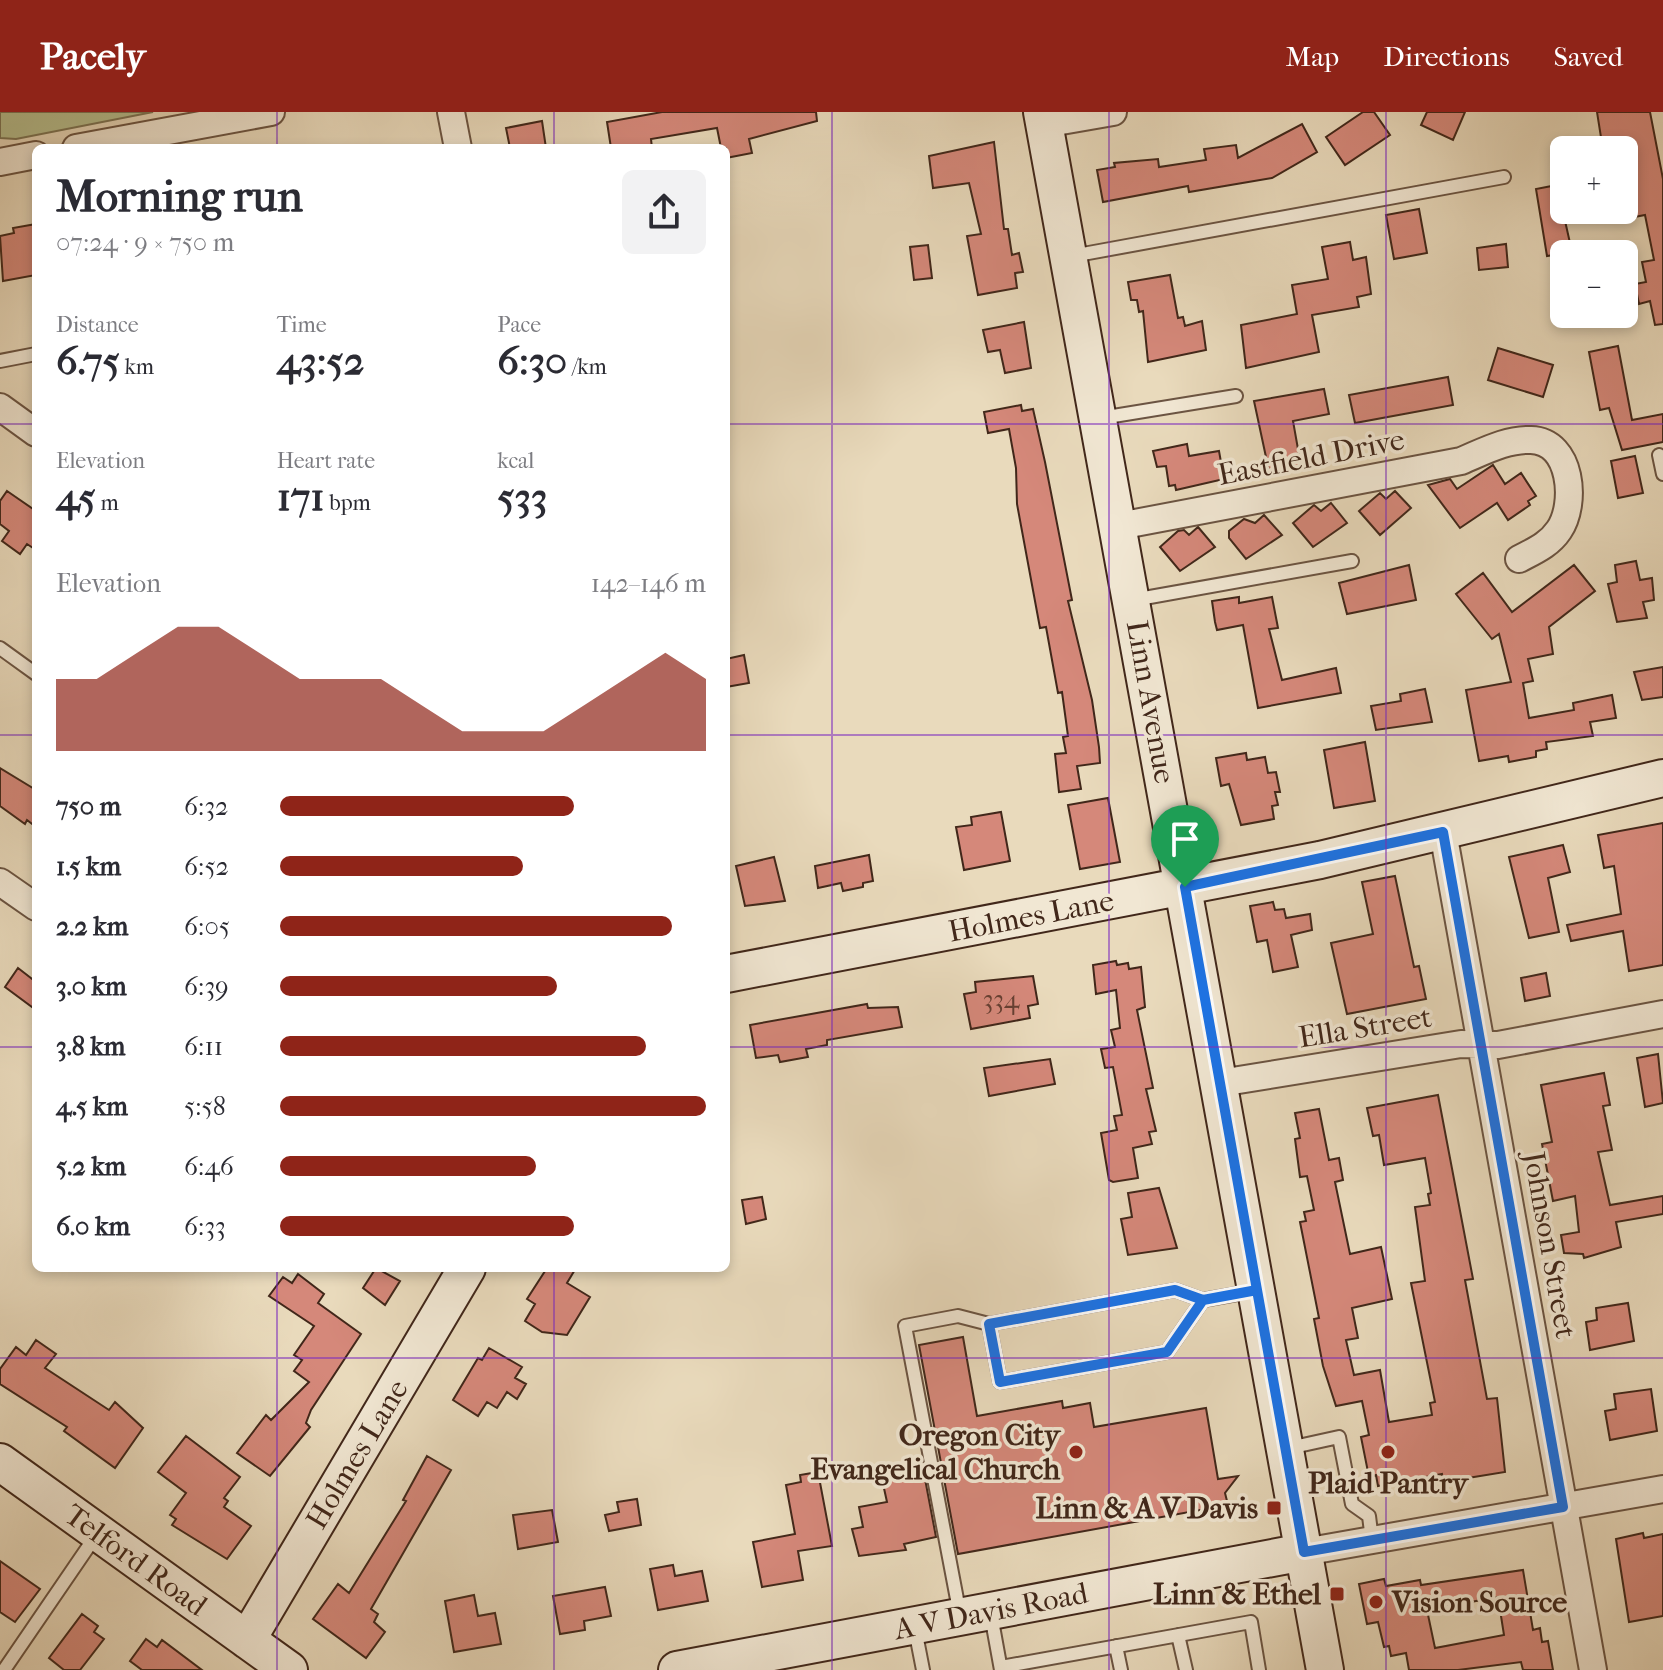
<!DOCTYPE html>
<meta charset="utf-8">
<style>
:root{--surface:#fff;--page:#f2f2f3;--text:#2b2b33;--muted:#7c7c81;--accent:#8f2418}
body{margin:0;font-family:"IM FELL French Canon",serif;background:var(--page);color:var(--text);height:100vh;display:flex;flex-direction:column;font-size:30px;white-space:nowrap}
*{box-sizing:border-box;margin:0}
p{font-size:26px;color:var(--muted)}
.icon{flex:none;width:44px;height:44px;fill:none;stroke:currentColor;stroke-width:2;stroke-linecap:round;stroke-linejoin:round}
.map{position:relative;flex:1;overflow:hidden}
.side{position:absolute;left:32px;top:32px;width:698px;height:1128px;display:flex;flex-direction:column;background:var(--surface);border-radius:12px;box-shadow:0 4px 12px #0003}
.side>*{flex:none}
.fabs{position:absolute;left:1550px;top:24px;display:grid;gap:16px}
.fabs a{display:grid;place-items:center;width:88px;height:88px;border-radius:12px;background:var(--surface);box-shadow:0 4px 12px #0003;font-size:40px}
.pin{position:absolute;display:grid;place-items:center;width:68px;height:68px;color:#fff;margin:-82px -34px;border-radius:50% 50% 50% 0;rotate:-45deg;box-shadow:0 0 8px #0007}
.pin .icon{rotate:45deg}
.round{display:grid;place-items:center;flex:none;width:84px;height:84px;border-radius:12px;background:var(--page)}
.headline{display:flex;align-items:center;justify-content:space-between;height:136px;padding:0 24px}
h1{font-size:44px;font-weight:800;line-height:60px}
.stats{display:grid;grid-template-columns:repeat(3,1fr);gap:12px;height:136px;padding:8px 24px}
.stats div{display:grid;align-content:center}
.stats b{font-size:40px;font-weight:800}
.stats small{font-size:22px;font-weight:400}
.stats p{font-size:22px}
.chart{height:224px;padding:16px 24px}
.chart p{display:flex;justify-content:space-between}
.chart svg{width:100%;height:144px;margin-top:8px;fill:var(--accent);opacity:.7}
ul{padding:0 24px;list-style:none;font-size:26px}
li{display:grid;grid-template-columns:128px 96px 1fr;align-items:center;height:60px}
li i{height:20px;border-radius:10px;background:var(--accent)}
header{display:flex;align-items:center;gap:48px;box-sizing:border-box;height:112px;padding:0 40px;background:var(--accent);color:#fff}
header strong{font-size:38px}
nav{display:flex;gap:44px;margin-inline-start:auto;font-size:28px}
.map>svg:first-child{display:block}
.green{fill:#b7c090;stroke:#7c7455;stroke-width:2}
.building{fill:#d5887a;stroke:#41271a;stroke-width:2;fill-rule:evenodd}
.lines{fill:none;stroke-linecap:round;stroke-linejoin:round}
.lane-casing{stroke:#6b5442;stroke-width:16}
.street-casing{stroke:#6b5442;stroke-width:30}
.secondary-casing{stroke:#41271a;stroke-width:40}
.lane{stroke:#f1e7d3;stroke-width:12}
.street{stroke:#f1e7d3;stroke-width:26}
.secondary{stroke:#f1e7d3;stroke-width:36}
.route-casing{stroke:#fff;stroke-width:16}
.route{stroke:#1a73e8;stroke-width:10}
.grid{fill:none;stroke:#7b2cbf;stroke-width:2;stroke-opacity:0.55}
.poi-dot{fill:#8f2418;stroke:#f1e7d3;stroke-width:3}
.labels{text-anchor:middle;stroke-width:7;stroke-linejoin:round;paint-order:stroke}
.number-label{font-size:26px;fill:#663f32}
.street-label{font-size:30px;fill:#41271a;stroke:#f1e7d3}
.poi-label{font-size:30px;font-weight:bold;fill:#41271a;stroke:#f1e7d3;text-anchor:end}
</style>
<header>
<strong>Pacely</strong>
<nav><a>Map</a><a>Directions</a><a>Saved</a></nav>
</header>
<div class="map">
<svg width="1663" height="1558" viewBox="0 0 1663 1558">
<rect width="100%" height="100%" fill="#e9dabc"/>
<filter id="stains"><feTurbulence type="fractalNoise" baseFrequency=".0025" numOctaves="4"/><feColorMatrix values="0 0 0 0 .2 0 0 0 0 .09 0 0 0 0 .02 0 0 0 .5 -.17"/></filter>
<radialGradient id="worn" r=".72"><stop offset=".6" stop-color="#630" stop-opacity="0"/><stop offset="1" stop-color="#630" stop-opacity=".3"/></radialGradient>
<path class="green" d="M0,0H153L16,27L0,26Z"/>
<path class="building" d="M662,0H816L817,9L749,27L752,41L726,46V36H721L717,16L651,27L652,36H611L607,10Z
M1363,0H1374L1390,23L1345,53L1326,25Z
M1427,0H1465L1453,28L1421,13Z
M1597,0H1650L1663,67V212L1655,213L1650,189L1639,192L1635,172L1646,170L1642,150L1654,148L1645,103L1624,107V38H1603Z
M542,9L546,36H510L506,16Z
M1302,12L1317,40L1272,66L1189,80L1188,74L1103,90L1097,58L1115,55L1114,51L1158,47L1159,55L1206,48L1204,37L1236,33L1238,46Z
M994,30L1004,117H1008L1012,143L1019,141L1023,160L1015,161L1017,176L978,183L967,124L981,122L969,71L933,76L929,44Z
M1557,73L1572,140L1547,144L1536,77Z
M1419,97L1427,141L1394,147L1386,103Z
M36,112V163L3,169L0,124L14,121L13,116Z
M1350,130L1353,148L1366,145L1371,182L1357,185L1359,195L1312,203L1319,240L1246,256L1241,213L1297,202L1292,173L1328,167L1322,135Z
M1506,132L1508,155L1479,158L1477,136Z
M928,133L932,166L914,168L910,135Z
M1170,163L1178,206L1183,205L1185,214L1202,209L1206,238L1148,250L1143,199L1139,200L1137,188H1131L1128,170Z
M1024,210L1031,256L1005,261L1000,238L988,240L983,218Z
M1618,234L1632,308L1663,302V330L1622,338L1609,296L1600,298L1589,240Z
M1498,236L1553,253L1543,285L1488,268Z
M1448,265L1453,293L1355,311L1349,283Z
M1324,277L1329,302L1293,309L1301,354L1269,359L1254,289Z
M1021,293L1022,299L1033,297L1045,350L1072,488L1068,489L1092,588L1099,635L1100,651L1077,654L1081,677L1059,680L1055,642L1066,641L1063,625L1068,624L1062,580L1058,581L1046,515L1040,516L1017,392L1016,356L1009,317L988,321L984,300Z
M1187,332L1189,344L1219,339L1224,367L1176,378L1175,373L1169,374L1166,354L1157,355L1153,339Z
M1635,344L1643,381L1618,386L1611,349Z
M1493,353L1505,372L1521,361L1536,384L1528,389L1530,393L1508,408L1497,391L1460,416L1428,373L1450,367L1457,377Z
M7,379L36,399V438L27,432L20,442L2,429L9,419L0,412V389Z
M1395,379L1411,396L1380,423L1359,399L1380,381L1386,387Z
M1331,391L1347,411L1313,435L1293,411L1314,393L1321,399Z
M1264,403L1282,423L1246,447L1229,426V419L1244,407L1255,411Z
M1198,415L1215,435L1180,459L1160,435L1178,419L1184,418L1189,423Z
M1636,449L1640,468L1652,466L1654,488L1643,490L1647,506L1617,510L1608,472L1617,470L1615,453Z
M1409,453L1416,488L1347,502L1339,471Z
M1574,453L1595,479L1549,515L1553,542L1528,547L1533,569L1523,571L1529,606L1574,598L1573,591L1612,583L1616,606L1590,610L1593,624L1546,630L1547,637L1536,639V645L1509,650L1508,644L1479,649L1466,578L1511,570L1499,522L1492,527L1456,482L1483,461L1512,500Z
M1239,485V491L1272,485L1278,516L1269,517L1282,568L1336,556L1341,581L1258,596L1243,513L1217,518L1215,510L1212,489Z
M744,543L749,571L726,575V547Z
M1663,555V585L1642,588L1634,560Z
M1425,577L1432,610L1376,618L1371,594L1401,589L1400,582Z
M1365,630L1375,689L1334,696L1324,638Z
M1246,641L1247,648L1265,645L1268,661L1276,660L1280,680H1275L1278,693L1272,694L1274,707L1241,713L1229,672L1221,674L1216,646Z
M0,656L36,678V715L27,708L25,712L0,694Z
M1108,686L1120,750L1080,757L1068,693Z
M1001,700L1010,749L964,758L956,715L972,713L971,705Z
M1663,711V853L1629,859L1623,819L1571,829L1567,813L1621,802L1614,754L1604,756L1598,723Z
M1563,733L1570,760L1548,766L1559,820L1529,826L1509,745Z
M869,743L873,769L863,771V775L843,779L841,771L818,776L815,754Z
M774,745L785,789L745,794L736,754Z
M1395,764L1414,855L1419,854L1426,887L1347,902L1331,831L1373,822L1362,770Z
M1273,790L1275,798L1284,797L1286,806L1310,802L1312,818L1291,823L1298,855L1273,860L1267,828L1257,830L1250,794Z
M1116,849L1117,853L1128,851L1129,857L1141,855L1145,895L1137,898L1153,976L1146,977L1156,1019L1149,1020L1152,1032L1133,1036L1138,1066L1113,1070L1109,1068L1101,1021L1117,1018L1114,1004L1122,1003L1113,955L1105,956L1101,937L1115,935L1111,918L1120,916L1116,878L1096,882L1093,853Z
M18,856L36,870V898L5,875Z
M1546,861L1550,884L1525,889L1521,866Z
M1033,864L1038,892L1028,894L1030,906L971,917L964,882L976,880L975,870Z
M867,892L868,896L898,895L902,915L827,928V933L806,937L808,945L780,950L778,943L756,946L750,913Z
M1658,942L1663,991L1645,995L1637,946Z
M1050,947L1055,972L989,984L984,956Z
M1604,961L1610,993L1603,994L1612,1038L1598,1040L1610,1093L1663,1084V1102L1616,1110L1621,1135L1584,1146L1583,1142L1564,1141L1561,1123L1579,1120L1575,1084L1553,1089L1542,1032L1552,1030L1541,973Z
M1438,983L1473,1167L1465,1168L1487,1287L1497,1286L1505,1360L1443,1370L1442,1362L1378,1374L1376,1363L1369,1365L1361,1325L1369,1323L1362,1289L1336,1294L1323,1254L1314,1207L1319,1206L1300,1110L1306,1109L1304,1100L1314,1098L1307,1064L1300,1065L1295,1027L1300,1026L1295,1001L1319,997L1329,1048L1339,1046L1343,1068L1335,1070L1350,1142L1381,1135L1392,1187L1352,1196L1358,1226L1346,1228L1354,1263L1380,1258L1389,1310L1432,1303L1430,1291L1435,1290L1411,1171L1425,1169L1415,1095L1430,1093L1428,1082L1431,1081L1425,1046L1384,1053L1379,1023L1373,1024L1367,996Z
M1159,1076L1177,1136L1128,1143L1121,1107L1132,1105L1128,1081Z
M762,1085L766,1107L746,1112L742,1088Z
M376,1156L400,1169L385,1193L363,1176Z
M547,1156H576L567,1171L590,1185L567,1223L542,1220L525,1209L535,1192L527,1187Z
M298,1162L324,1182L318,1191L361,1222L311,1298L306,1311L310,1315L270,1364L237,1341L266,1303L271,1308L309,1270L294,1259L302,1248L294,1243L314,1214L269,1184L283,1165L292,1171Z
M1628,1191L1634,1229L1590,1238L1586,1210L1597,1208L1596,1196Z
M963,1225L977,1304L1062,1289L1063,1296L1090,1291L1094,1315L1206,1296L1218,1367L1238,1364L1225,1381L1228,1393L958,1442L919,1233Z
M36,1228L56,1242L45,1256L109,1298L115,1290L143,1316L115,1356L64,1319L67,1315L0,1272V1257L16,1235L26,1243Z
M489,1236L522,1255L515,1266L526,1272L517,1287L507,1280L497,1296L487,1290L478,1304L453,1288L478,1246L482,1248Z
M1651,1277L1657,1319L1610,1328L1605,1299L1616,1297L1614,1282Z
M186,1324L240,1365L224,1386L228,1389L224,1395L251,1414L227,1447L172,1413L176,1407L170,1403L186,1381L158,1360Z
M427,1344L451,1358L371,1497L378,1502L374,1510L385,1520L366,1546L313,1507L338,1472L349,1481L406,1389L403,1388Z
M922,1351L936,1425L904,1432L906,1438L859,1444L852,1417L863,1415L859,1395L887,1390L880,1358Z
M818,1360L832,1434L798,1439L803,1468L762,1475L753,1430L795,1422L786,1373L801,1370L800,1363Z
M637,1387L641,1413L609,1419L605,1403L619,1400L617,1390Z
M552,1398L558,1430L518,1437L513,1403Z
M1643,1421L1644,1426L1663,1422V1504L1629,1510L1616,1427Z
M0,1449L40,1477L15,1510L0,1500Z
M673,1453L675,1464L702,1459L708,1489L658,1498L650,1457Z
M1523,1458L1533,1518L1540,1516L1542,1530L1548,1529L1553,1558H1523L1521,1550L1458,1558H1409L1406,1541L1391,1544L1389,1534L1384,1535L1378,1510L1367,1512L1359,1472L1384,1467L1386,1474L1420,1468L1421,1473ZM1498,1485L1504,1523L1435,1536L1427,1498Z
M605,1475L611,1504L584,1509L585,1518L560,1522L553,1484Z
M474,1483L478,1504L495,1501L501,1532L454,1540L445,1489Z
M82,1502L98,1514L94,1520L104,1527L80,1558H64L49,1546Z
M146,1527L157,1535L162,1528L202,1558H142L130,1549Z"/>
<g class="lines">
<g class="lane-casing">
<path id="lane" d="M1072,144L1504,65
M0,249L36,242
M1101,306L1236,284
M1659,343L1663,362
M1133,488L1352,449
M0,536L36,562
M1203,1188L1167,1240L1000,1270L989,1212L1175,1178L1203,1188L1254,1179
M1289,1336L1339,1325L1352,1392L1369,1404L1372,1428
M960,1503L905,1214L958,1204L989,1212
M991,1503L1001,1558
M915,1517L923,1558
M1178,1523L1186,1558
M1116,1534L1121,1558
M1001,1555L1251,1510L1259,1558
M4,1558L97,1422"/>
</g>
<g class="street-casing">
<path id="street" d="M451,0L458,36
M1044,12L1113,0
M76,36L271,0
M0,50L36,43
M0,295L36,321
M1119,414L1461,349C1483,340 1506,327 1531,328C1572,329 1577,392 1559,418C1549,433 1534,439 1519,447
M1443,720L1593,1558
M0,770L36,795
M1220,971L1461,932L1498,933L1663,902
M1304,1440L1663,1377"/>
</g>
<g class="secondary-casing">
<path id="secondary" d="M1042,0L1325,1558
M726,862L1320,748L1663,666
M0,1350L289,1558
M247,1528L467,1156
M677,1558L1304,1440"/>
</g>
<use href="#lane" class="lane"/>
<use href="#street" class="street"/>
<use href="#secondary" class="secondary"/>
</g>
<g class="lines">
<g class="route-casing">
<path id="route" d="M1185,775L1257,1178L1203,1188L1175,1178L989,1212L1000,1270L1167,1240L1203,1188L1257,1178L1304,1440L1563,1395L1443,720L1185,775"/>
</g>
<use href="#route" class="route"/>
</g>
<path class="grid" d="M277,0V36M554,0V36M832,0V1558M1109,0V1558M1386,0V1558M0,312H36M726,312H1663M0,623H36M726,623H1663M0,935H36M726,935H1663M277,1156V1558M554,1156V1558M0,1246H1663"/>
<g class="poi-dot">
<circle cx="1076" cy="1340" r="8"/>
<circle cx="1388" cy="1340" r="8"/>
<rect x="1266" y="1388" width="16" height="16" rx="4"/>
<rect x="1329" y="1474" width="16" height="16" rx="4"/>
<circle cx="1376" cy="1490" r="8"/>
</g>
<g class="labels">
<g class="number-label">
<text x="1001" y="896">334</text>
</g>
<g class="street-label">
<text transform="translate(1311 345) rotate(-11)" y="10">Eastfield Drive</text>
<text transform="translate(1151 590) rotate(80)" y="10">Linn Avenue</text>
<text transform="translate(1031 804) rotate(-11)" y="10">Holmes Lane</text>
<text transform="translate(1365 915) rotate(-9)" y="10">Ella Street</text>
<text transform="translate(1550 1133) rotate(80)" y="10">Johnson Street</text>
<text transform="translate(357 1342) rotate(-59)" y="10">Holmes Lane</text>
<text transform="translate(136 1448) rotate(36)" y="10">Telford Road</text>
<text transform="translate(991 1499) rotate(-11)" y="10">A V Davis Road</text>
</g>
<g class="poi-label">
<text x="1060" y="1333">Oregon City<tspan x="1060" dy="34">Evangelical Church</tspan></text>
<text x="1388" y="1381" text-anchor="middle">Plaid Pantry</text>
<text x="1258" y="1406">Linn &amp; A V Davis</text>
<text x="1321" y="1492">Linn &amp; Ethel</text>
<text x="1392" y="1500" text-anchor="start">Vision Source</text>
</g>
</g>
<rect width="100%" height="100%" filter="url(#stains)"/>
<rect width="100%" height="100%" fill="url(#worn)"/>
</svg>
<div class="fabs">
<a>+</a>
<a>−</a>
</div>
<div class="pin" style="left:1185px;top:775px;background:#1e9e55"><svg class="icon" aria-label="arrive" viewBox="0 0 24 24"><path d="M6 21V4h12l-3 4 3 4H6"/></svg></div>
<section class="side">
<div class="headline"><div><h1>Morning run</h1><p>07:24 · 9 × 750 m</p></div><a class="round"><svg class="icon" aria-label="share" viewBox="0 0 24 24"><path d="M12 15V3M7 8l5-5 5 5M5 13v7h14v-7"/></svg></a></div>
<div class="stats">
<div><p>Distance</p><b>6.75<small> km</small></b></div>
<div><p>Time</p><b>43:52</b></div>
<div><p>Pace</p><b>6:30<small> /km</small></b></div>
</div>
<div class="stats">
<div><p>Elevation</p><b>45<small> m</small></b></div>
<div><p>Heart rate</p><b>171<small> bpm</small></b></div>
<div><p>kcal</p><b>533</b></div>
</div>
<div class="chart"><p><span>Elevation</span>142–146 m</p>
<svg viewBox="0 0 160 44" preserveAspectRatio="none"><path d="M0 44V22L10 22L20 14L30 6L40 6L50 14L60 22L70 22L80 22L90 30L100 38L110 38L120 38L130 30L140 22L150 14L160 22V44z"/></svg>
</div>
<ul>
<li><b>750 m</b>6:32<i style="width:69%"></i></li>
<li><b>1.5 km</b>6:52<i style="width:57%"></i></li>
<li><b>2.2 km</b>6:05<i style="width:92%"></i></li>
<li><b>3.0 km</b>6:39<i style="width:65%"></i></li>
<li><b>3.8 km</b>6:11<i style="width:86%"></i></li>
<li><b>4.5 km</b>5:58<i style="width:100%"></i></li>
<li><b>5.2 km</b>6:46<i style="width:60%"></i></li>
<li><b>6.0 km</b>6:33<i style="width:69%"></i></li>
</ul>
</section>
</div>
